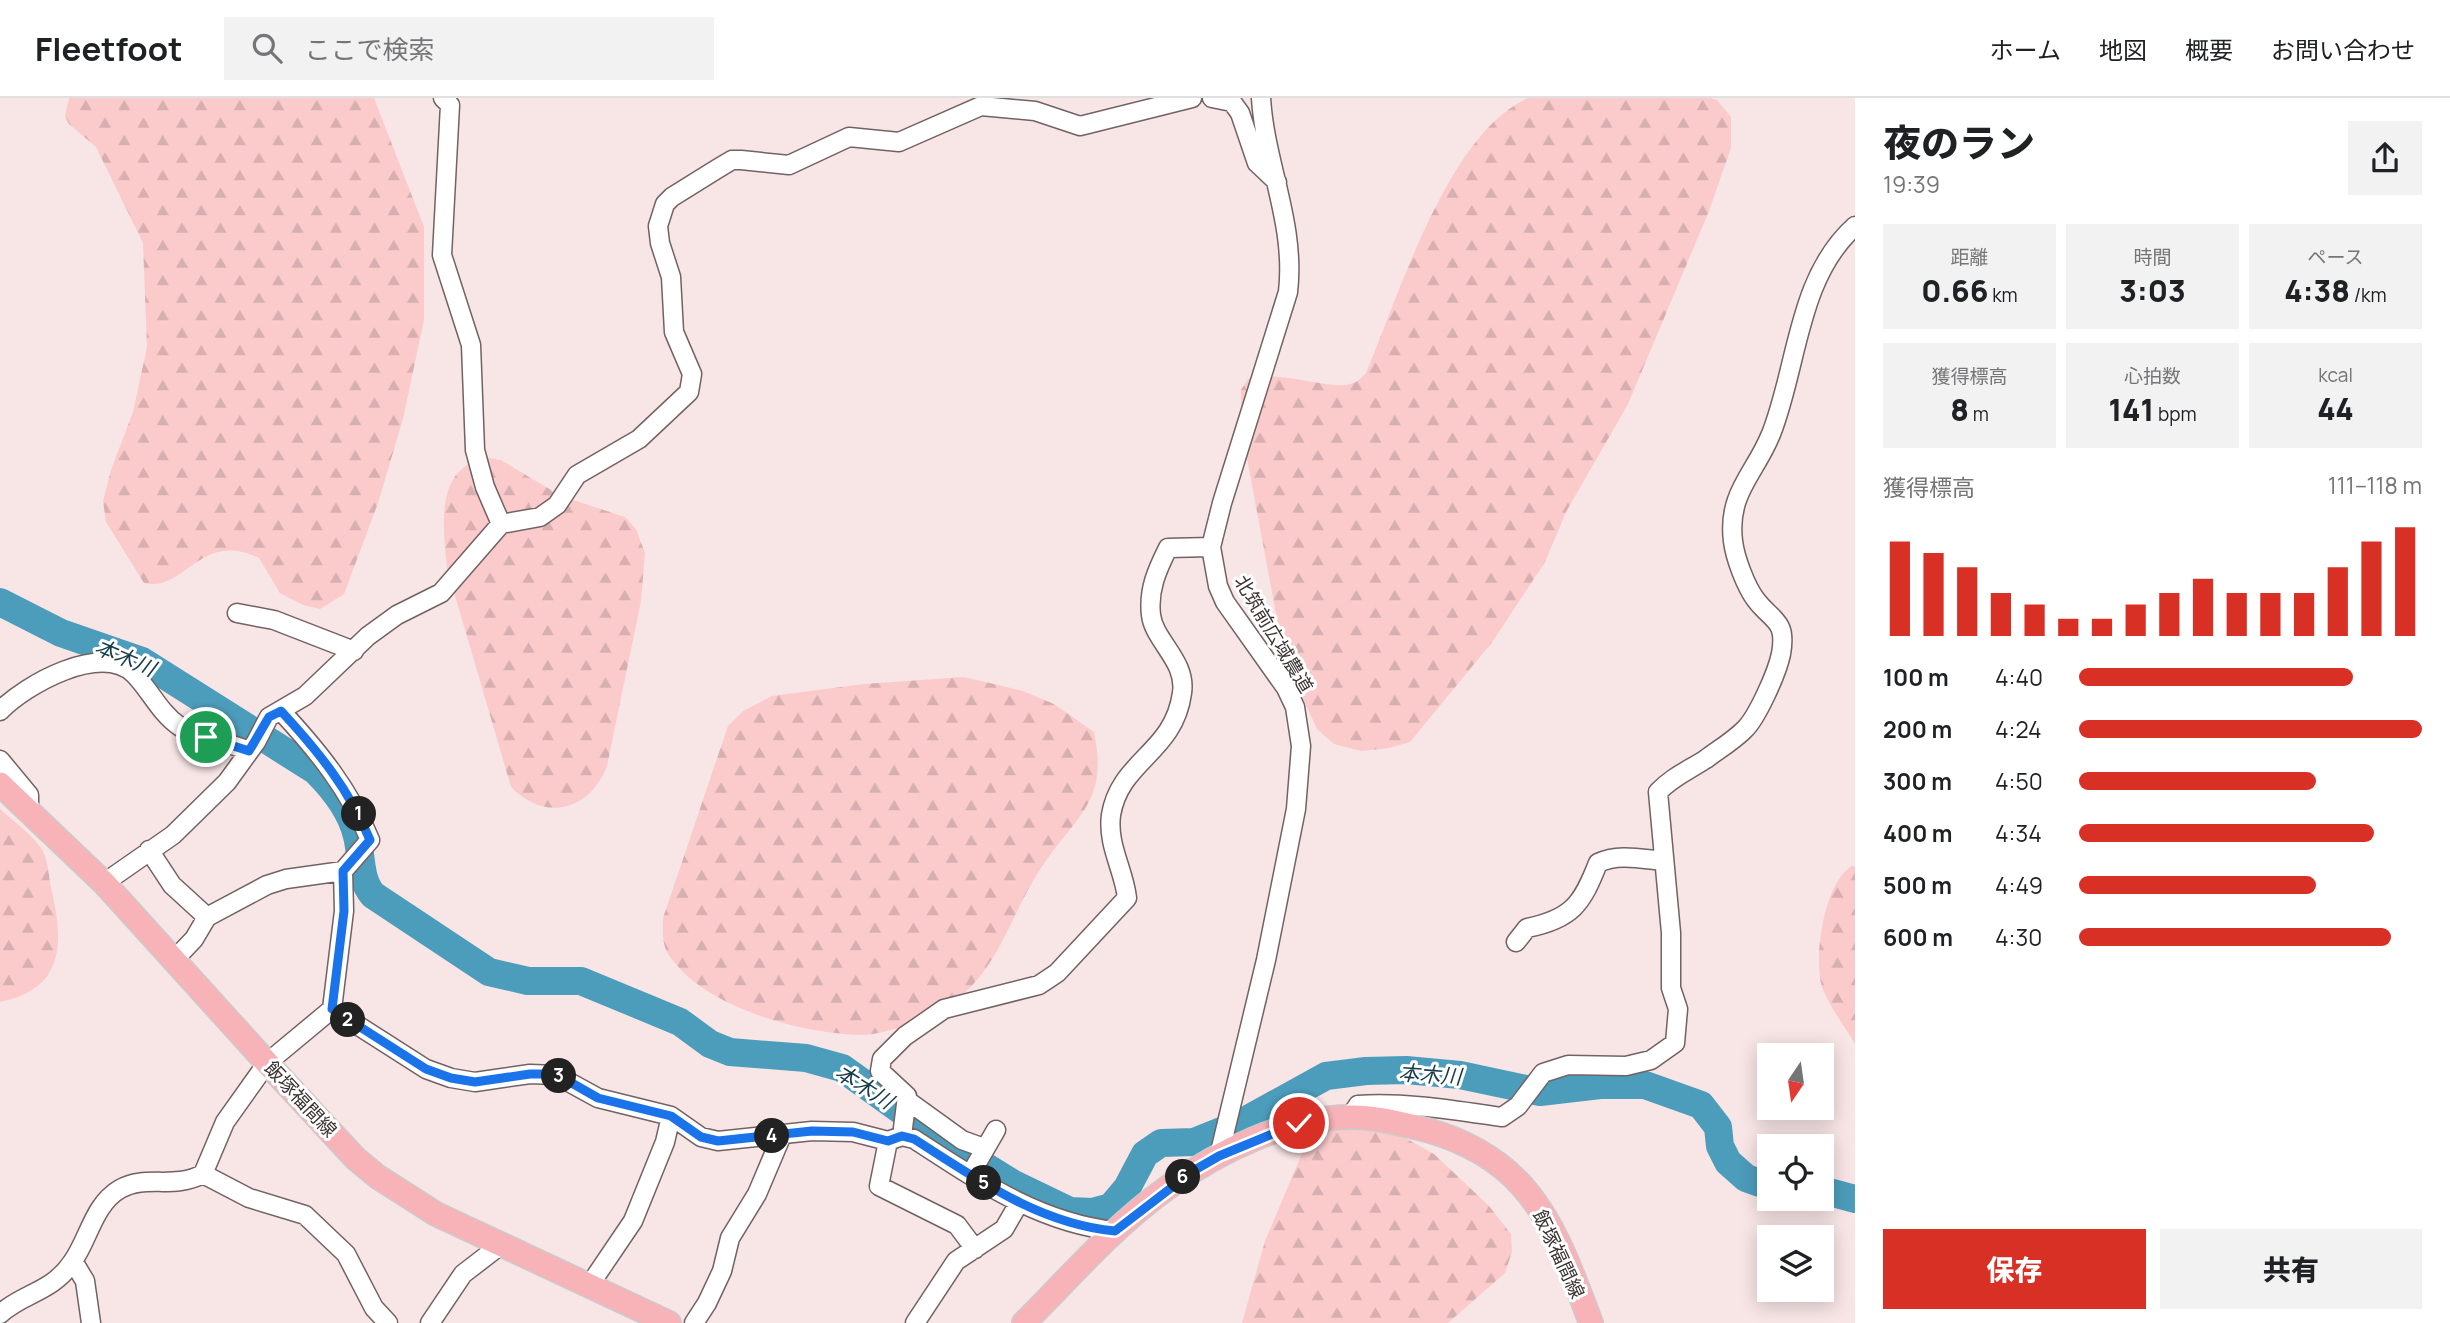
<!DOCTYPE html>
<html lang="ja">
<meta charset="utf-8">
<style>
:root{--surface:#fff;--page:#f2f2f2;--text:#202124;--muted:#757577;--line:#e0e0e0;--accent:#d93025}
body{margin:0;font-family:Manrope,"Noto Sans JP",sans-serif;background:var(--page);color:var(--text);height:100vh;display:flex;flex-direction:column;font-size:26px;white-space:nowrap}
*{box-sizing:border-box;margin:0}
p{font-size:23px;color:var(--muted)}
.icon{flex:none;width:38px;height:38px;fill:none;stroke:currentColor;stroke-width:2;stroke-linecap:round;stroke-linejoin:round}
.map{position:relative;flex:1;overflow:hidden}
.sheet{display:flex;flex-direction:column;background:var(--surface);width:595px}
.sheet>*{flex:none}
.needle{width:46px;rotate:193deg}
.buttons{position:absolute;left:1757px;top:945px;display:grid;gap:14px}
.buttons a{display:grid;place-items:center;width:77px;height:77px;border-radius:0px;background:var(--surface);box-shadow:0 4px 18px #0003;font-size:35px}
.pin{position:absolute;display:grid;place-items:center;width:60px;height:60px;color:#fff;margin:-30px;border:4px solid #fff;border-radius:50%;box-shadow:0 2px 7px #0007}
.km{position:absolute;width:35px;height:35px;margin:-18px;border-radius:50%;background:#222;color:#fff;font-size:19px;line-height:35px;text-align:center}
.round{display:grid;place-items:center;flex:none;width:74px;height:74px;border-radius:0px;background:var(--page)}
.overview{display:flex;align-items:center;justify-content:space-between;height:119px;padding:0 28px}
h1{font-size:38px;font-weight:800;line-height:52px}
.stats{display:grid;grid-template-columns:repeat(3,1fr);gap:10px;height:119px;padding:7px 28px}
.stats div{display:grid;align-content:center;border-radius:0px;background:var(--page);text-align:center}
.stats b{font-size:30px;font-weight:800}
.stats small{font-size:19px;font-weight:400}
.stats p{font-size:19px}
.chart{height:196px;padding:14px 28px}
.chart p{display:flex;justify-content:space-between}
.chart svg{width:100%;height:126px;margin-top:7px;stroke:var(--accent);stroke-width:6}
.action{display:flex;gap:14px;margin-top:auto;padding:14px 28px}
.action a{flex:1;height:80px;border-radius:0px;background:var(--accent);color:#fff;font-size:28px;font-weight:800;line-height:80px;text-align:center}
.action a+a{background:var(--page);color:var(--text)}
ul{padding:0 28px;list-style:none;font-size:23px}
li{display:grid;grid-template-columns:112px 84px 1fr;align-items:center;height:52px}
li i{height:18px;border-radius:9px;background:var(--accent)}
header{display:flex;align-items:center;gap:42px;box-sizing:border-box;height:98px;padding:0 35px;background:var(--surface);border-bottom:2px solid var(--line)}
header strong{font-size:33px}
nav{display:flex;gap:38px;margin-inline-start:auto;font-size:24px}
.search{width:490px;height:63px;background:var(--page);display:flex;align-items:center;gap:18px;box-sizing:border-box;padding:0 24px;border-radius:0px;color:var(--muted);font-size:26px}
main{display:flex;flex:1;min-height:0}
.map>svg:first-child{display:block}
.forest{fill:url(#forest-firs)}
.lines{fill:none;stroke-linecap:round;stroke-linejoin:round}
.river{stroke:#4c9cbb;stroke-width:28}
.minor-casing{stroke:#726263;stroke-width:21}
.major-casing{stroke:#cccaca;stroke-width:26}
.minor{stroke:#fff;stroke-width:18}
.major{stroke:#f7b3b7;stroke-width:23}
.route-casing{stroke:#fff;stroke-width:14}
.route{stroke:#1a73e8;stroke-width:9}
.labels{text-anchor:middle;stroke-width:6;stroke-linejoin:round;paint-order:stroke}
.street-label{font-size:19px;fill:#3b3434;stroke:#fff}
.water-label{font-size:21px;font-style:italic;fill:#163b49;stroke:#fff}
</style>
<header>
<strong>Fleetfoot</strong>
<div class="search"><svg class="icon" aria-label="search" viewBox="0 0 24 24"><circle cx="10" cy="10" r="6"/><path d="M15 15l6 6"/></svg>ここで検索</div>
<nav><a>ホーム</a><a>地図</a><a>概要</a><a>お問い合わせ</a></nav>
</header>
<main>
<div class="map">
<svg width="1855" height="1225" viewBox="0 0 1855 1225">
<defs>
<pattern id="forest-firs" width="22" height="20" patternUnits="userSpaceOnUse" patternTransform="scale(1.75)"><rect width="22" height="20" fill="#fbcbcc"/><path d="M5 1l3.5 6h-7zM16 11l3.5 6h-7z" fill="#d8afb0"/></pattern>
</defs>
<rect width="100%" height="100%" fill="#f8e5e6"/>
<path class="forest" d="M69,0H374L424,129V222L403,321L378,405L344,496L320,511L303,507L280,495L259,460C200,431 185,495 144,485L106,424L103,403L111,372L133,314L147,249L143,145L96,49L69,26L65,18Z
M1528,0H1711L1717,2L1731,19V50L1709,113L1628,306L1566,414L1545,464L1493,543L1410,644L1389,650L1361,653L1334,646L1317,631L1284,559L1241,328V292L1248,281C1281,271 1334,294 1353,285C1358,284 1363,278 1366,275C1399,197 1448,35 1528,0Z
M488,360L501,362L561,398L625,419L636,431L645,455L641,503L607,668C590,712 546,725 511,689L447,470C443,429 434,367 488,360Z
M964,579L1023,593L1054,606L1094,634C1109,704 1077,716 1041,770C1010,816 998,877 947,908C925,922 883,938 857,937C798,934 707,910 671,860C661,848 663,834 663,820L728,628L743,613L772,598L864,586Z
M0,711C13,723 34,738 43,753C48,763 49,779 51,790C64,844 65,891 0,904Z
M1852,768H1855V946C1845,929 1832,912 1824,894C1811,866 1824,783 1852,768Z
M1358,1021L1379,1025L1434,1056L1489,1108L1511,1136L1512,1154L1505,1175L1448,1225H1242L1265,1143L1303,1053L1323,1035Z"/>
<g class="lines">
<path class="river" d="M0,504L61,535L142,563L316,673C334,691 351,712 357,738C362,758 359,781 373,797L489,874L528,883H581L680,924L710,946L730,954L806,960L842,970L941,1041L1012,1085L1070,1113L1092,1114L1111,1109L1127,1090L1145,1056L1161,1045L1194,1044L1239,1026L1326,978L1366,973L1406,972L1460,977L1540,994L1600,987H1645L1701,1007L1718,1029L1720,1048L1728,1064L1746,1080L1760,1085H1769
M1822,1092L1855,1101"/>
<g class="minor-casing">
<path id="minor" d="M1212,0L1232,4L1240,15L1257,65L1277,84
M501,426L540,419L557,407L577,377L639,341L689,294L692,276L674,234L671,179L660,145L658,128L665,106L672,99L717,71L732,62H741L789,67L849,39L899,44L981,8L1035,13L1080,28L1192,0
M237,515L274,522L354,553
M0,613C25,587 101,544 134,576C150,592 160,615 179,628C199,642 227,643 249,653
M281,613C318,653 349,691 370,742L343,773L344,813L332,911
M0,662L29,697V711
M149,752L172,787L207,819L194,841L174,862
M104,785L173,737L227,684L256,644L269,619L305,598L368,538L397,517L441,495L501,426L485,389L475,352L471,247L442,157L450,7L443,0
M207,819L267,787L286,781L343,773
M1516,844L1527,830C1572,821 1582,806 1598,765C1618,755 1642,761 1664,763
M908,1003L962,1042L984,1050
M1350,1019L1358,1007C1407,1004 1453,1012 1502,1019L1518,1008L1543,975L1568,967L1626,968L1651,962L1675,945L1678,911L1671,890V835L1658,694C1672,679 1689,672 1706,661C1718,652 1733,643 1744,632C1757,620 1777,575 1781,556C1787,522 1773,524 1756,502C1746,489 1735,460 1733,443C1727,395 1755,376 1771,336C1798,268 1797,180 1855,128
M902,1038L907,998L880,973L882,961L905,938L944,911L1039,887L1057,875L1127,800C1124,772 1107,747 1111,717C1120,662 1174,655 1182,595C1187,563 1154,543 1151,517C1148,492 1157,472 1168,450L1211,449
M888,1043L879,1088L957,1127L975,1151
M1219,1058L1266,862L1296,711L1301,648L1295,609L1286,590L1225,504L1218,488L1211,449L1222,405L1288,194C1296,126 1265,66 1261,0
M203,1076L249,1100L305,1117L346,1156L374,1210L388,1225
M970,1077L996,1032
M73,1163L85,1183L91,1225
M589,1188L633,1123L665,1044L671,1018
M0,1216C24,1194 52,1195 73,1163C89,1140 94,1106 120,1091C147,1076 172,1092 203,1076L225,1024L267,965L332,911L426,971L451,980L475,984L530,976L556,977L598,1000L671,1018L701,1039L718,1043L812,1033L853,1034L888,1043L902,1038L914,1041C977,1082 1039,1125 1115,1133
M430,1225L463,1176L502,1146
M694,1225L707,1205L722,1173L730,1140L757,1096L782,1037
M915,1225L956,1163L1004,1131L1019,1105"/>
</g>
<g class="major-casing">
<path id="major" d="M0,686L104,785L267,965L356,1061L378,1079L436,1116L669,1225
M1024,1225C1070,1179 1114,1128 1167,1090C1218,1054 1285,1020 1348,1019C1374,1018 1402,1026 1427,1032C1462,1042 1497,1060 1522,1088C1556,1126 1573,1178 1591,1225"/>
</g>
<use href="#minor" class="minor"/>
<use href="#major" class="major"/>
</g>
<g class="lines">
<g class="route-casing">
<path id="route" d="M206,639L249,653L269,619L281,613C318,653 349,691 370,742L343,773L344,813L332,911L426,971L451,980L475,984L530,976H556L598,1000L671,1018L701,1039L718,1043L812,1033L853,1034L888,1043L902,1038L914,1041C977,1081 1039,1126 1115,1133L1193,1073L1219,1058L1299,1025"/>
</g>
<use href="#route" class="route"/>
</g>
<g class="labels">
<g class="street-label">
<text transform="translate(1274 536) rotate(59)" y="7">北筑前広域農道</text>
<text transform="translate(301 1001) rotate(47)" y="7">飯塚福間線</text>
<text transform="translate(1559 1156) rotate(65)" y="7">飯塚福間線</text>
</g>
<g class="water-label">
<text transform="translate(125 560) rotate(23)" y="7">本木川</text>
<text transform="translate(1430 977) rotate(4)" y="7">本木川</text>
<text transform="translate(864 989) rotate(32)" y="7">本木川</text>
</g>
</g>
</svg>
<div class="buttons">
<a><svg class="needle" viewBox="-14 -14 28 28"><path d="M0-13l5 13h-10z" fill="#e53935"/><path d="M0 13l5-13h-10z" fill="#757577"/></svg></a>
<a><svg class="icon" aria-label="locate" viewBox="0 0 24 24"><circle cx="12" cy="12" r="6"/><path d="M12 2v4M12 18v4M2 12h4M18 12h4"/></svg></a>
<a><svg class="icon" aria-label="layers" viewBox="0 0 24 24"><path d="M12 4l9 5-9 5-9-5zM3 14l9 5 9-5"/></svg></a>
</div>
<div class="pin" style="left:206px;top:639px;background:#1e9e55"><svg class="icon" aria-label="arrive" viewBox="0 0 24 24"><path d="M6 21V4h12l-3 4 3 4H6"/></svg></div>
<div class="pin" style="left:1299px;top:1025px;background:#d93025"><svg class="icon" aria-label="check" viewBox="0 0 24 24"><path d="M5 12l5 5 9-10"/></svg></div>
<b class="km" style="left:359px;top:716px">1</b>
<b class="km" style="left:348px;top:922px">2</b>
<b class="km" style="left:559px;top:978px">3</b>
<b class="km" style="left:772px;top:1038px">4</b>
<b class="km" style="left:984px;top:1085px">5</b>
<b class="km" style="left:1183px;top:1079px">6</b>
</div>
<section class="sheet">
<div class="overview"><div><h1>夜のラン</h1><p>19:39</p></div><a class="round"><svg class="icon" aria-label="share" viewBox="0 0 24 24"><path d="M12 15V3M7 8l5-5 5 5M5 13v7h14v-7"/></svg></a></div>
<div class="stats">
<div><p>距離</p><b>0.66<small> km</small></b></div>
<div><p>時間</p><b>3:03</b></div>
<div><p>ペース</p><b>4:38<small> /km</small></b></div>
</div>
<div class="stats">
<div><p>獲得標高</p><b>8<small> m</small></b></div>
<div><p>心拍数</p><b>141<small> bpm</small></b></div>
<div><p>kcal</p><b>44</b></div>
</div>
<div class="chart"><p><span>獲得標高</span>111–118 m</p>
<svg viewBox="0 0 160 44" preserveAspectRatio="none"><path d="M5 44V11M15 44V15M25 44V20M35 44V29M45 44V33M55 44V38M65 44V38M75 44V33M85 44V29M95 44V24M105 44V29M115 44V29M125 44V29M135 44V20M145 44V11M155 44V6"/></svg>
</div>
<ul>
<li><b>100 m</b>4:40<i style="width:80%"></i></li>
<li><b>200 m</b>4:24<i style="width:100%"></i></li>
<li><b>300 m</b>4:50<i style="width:69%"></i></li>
<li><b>400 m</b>4:34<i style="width:86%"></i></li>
<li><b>500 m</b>4:49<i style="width:69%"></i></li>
<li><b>600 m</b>4:30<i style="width:91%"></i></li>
</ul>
<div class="action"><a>保存</a><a>共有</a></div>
</section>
</main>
